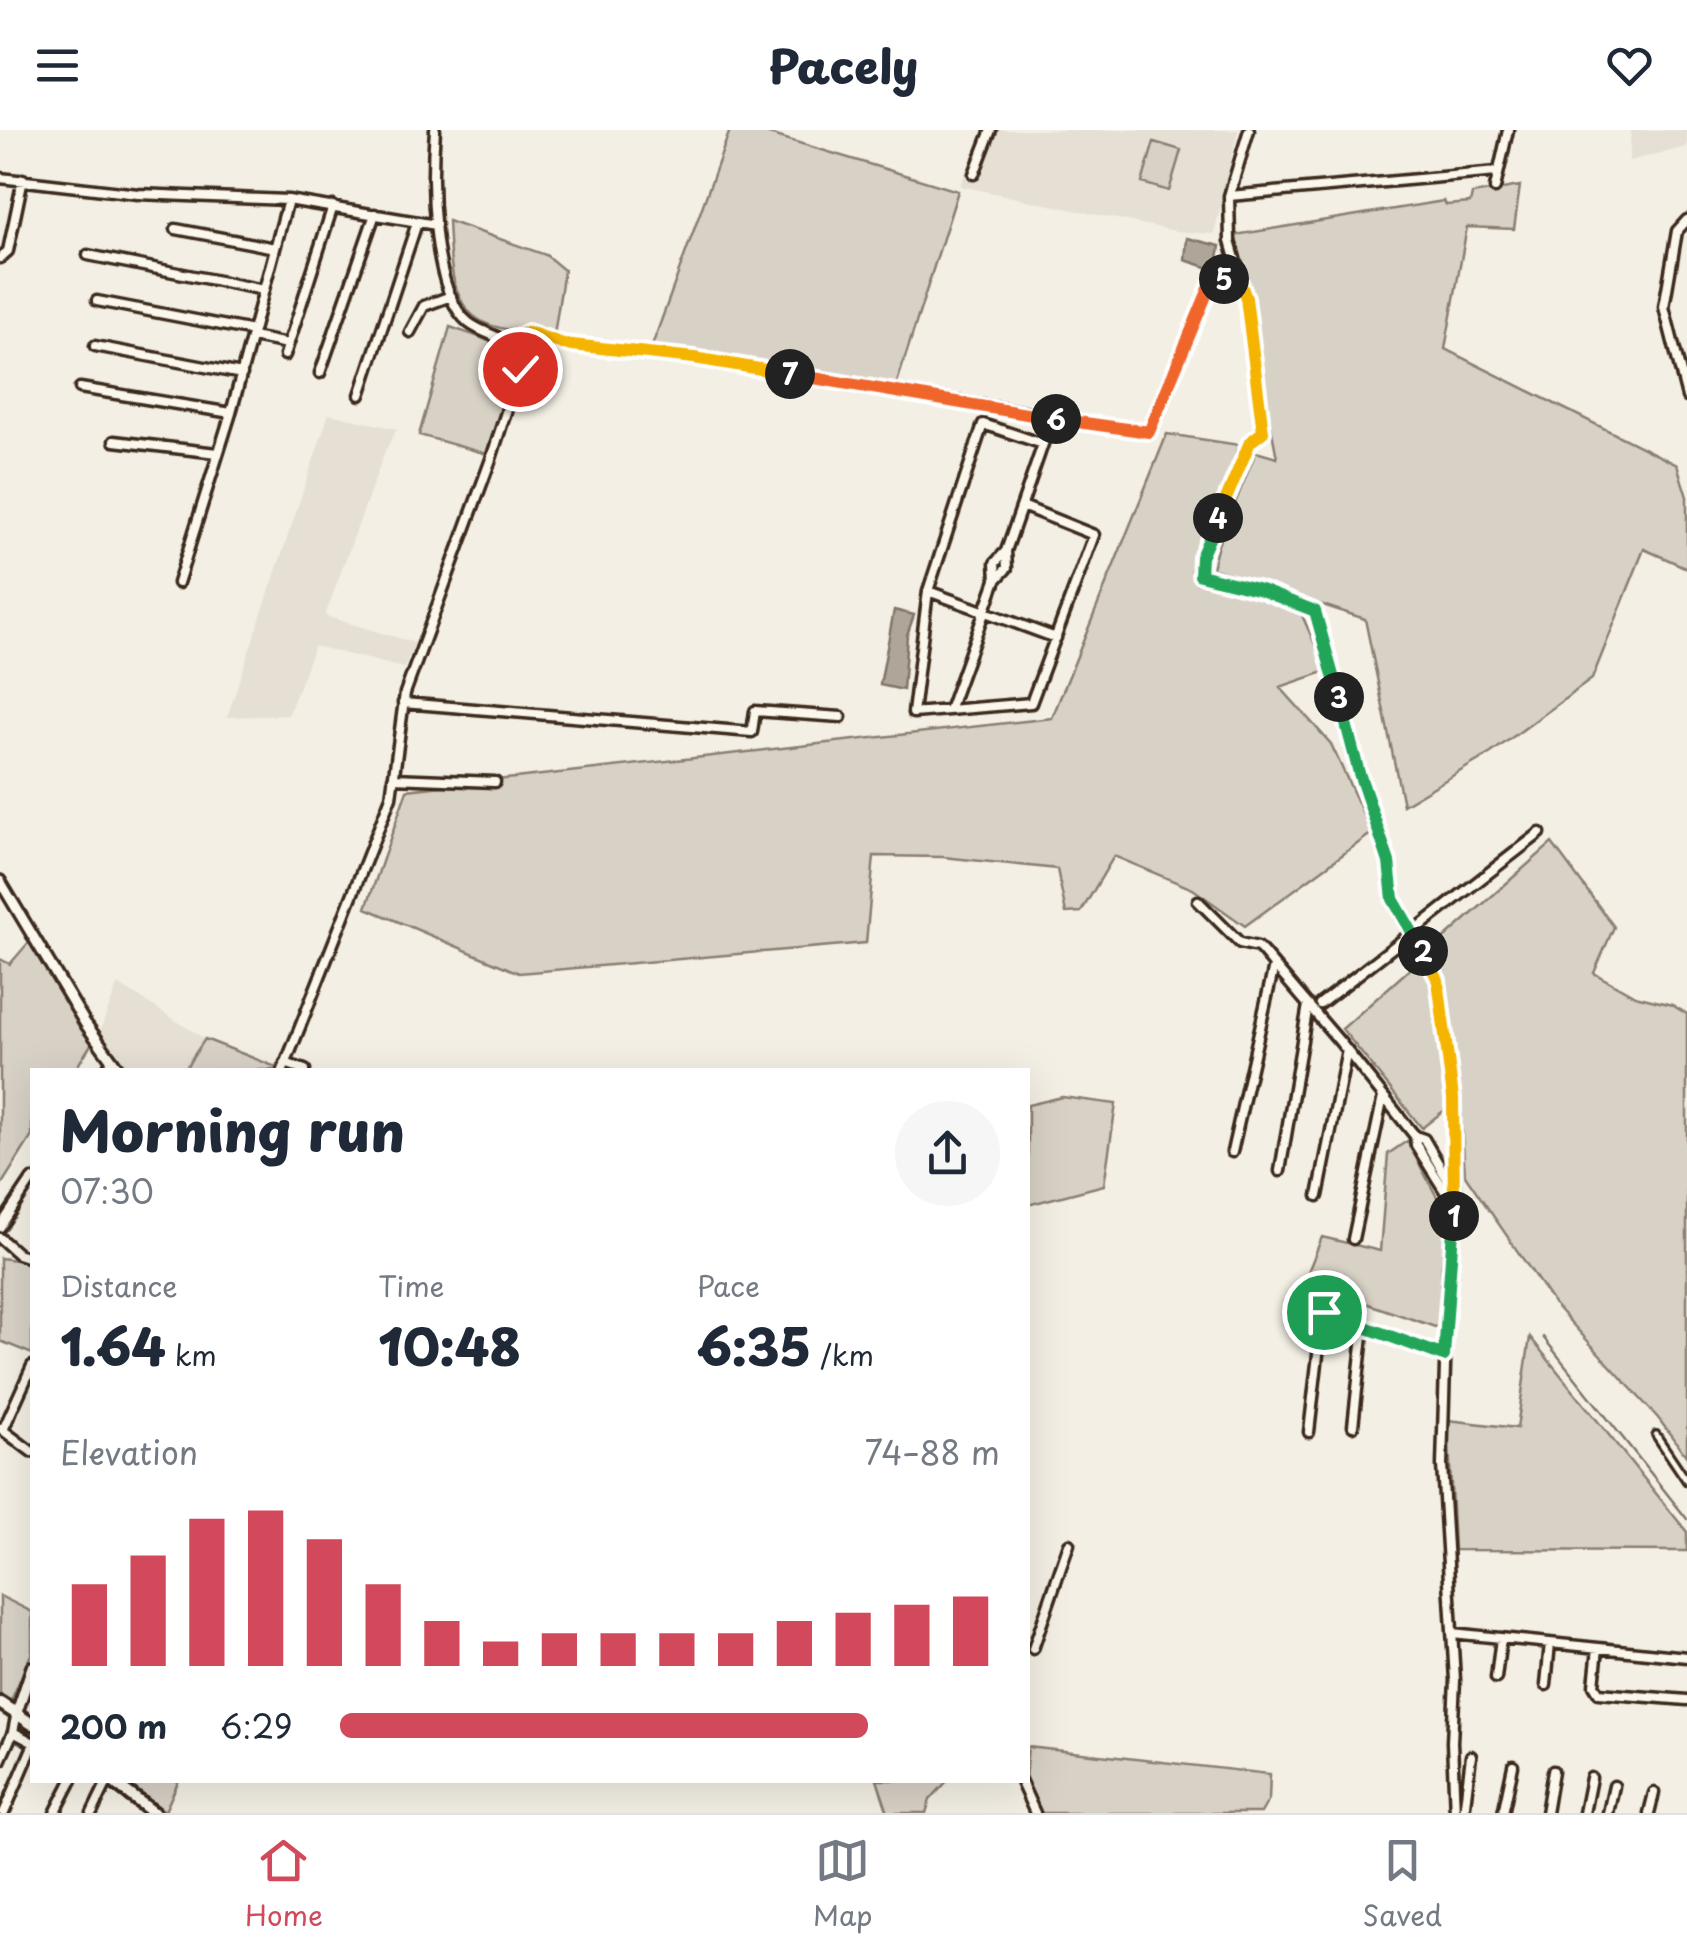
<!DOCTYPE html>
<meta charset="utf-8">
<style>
:root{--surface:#fff;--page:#f6f6f7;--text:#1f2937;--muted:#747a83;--line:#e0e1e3;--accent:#d1495b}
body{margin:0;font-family:"Playpen Sans",sans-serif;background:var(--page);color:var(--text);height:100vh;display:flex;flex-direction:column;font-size:38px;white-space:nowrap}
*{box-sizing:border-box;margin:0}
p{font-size:32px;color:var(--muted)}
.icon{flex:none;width:55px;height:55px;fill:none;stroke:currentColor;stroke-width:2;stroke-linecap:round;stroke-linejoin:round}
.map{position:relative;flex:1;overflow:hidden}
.sheet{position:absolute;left:30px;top:938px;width:1000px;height:715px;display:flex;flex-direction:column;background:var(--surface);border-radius:0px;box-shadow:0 10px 40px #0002}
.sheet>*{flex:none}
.pin{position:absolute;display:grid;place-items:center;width:85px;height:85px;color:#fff;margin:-42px;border:5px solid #fff;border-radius:50%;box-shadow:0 2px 10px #0007}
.km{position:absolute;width:50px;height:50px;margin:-25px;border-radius:50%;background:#222;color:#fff;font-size:28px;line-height:50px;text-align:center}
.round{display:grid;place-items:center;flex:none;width:105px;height:105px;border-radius:52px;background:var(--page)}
.head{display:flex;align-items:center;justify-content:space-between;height:170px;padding:0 30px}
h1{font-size:55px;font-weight:800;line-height:75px}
.figures{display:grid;grid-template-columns:repeat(3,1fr);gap:15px;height:170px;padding:10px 30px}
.figures div{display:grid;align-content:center}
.figures b{font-size:50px;font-weight:800}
.figures small{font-size:28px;font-weight:400}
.figures p{font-size:28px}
.chart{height:280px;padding:20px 30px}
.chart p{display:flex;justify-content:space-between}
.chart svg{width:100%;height:180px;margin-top:10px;stroke:var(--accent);stroke-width:6}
ul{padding:0 30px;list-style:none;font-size:32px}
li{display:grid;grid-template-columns:160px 120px 1fr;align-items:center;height:75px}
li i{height:25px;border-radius:12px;background:var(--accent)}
header{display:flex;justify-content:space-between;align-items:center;height:130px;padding:0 30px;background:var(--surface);font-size:45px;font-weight:800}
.dock{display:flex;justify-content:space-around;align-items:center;height:140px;border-top:2px solid var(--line);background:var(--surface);font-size:28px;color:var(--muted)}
.dock a{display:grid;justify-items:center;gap:5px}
.dock .on{color:var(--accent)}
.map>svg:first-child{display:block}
.built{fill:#e5dfd4}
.green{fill:#d8d1c6;stroke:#8a7e72;stroke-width:2.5}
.water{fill:#afa69a;stroke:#817468;stroke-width:2.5}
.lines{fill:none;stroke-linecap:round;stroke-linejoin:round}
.stream{stroke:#817468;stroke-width:2.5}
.pedestrian-casing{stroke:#3b2a1e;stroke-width:12}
.minor-casing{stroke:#3b2a1e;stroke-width:15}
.tertiary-casing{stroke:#3b2a1e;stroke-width:16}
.secondary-casing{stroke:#3b2a1e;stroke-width:18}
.pedestrian{stroke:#fbf7ec;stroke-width:5}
.minor{stroke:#fbf7ec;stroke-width:8}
.tertiary{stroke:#fbf7ec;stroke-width:9}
.secondary{stroke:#fbf7ec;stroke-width:10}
.split-1-casing{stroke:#fff;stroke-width:20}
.split-2-casing{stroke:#fff;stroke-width:20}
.split-3-casing{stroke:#fff;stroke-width:20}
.split-4-casing{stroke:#fff;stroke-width:20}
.split-5-casing{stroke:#fff;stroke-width:20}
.split-6-casing{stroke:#fff;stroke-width:20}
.split-7-casing{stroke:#fff;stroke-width:20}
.split-8-casing{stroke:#fff;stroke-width:20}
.split-1{stroke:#22a559;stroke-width:12}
.split-2{stroke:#f5b400;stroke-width:12}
.split-3{stroke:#22a559;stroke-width:12}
.split-4{stroke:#22a559;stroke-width:12}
.split-5{stroke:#f5b400;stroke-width:12}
.split-6{stroke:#f0652b;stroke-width:12}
.split-7{stroke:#f0652b;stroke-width:12}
.split-8{stroke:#f5b400;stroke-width:12}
</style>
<header><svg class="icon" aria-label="menu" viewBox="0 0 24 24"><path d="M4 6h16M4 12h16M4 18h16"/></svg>Pacely<svg class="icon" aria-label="heart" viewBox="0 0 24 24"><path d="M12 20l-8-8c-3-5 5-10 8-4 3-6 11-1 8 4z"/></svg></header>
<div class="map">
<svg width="1687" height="1683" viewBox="0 0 1687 1683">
<rect width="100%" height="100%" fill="#f3efe4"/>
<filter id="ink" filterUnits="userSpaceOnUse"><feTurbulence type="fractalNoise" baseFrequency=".01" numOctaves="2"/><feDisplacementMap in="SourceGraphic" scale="20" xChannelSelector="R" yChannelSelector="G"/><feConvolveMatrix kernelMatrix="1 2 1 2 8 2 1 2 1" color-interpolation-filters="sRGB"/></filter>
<g filter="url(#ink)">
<path class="built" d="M983,0H1238L1214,104L1175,101L960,56Z
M1631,0H1687V17L1629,31Z
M329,284L397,299L385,321L325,486L415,513L404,538L314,516L288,585L227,587Z
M118,854L205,909L184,940H125L100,901Z"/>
<path class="green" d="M730,0H756L958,61L896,256L652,216Z
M1154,12L1181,20L1169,61L1142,53Z
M1520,56L1514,99L1467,97L1445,219L1677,335L1687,367V438L1644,419L1592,549L1491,623L1403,675L1365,489L1212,438L1218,415L1256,322L1277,328L1235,105L1444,71L1446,75L1470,73L1472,64Z
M448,91L546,125L564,140L554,205C532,202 503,202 483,192C448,175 450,123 448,91Z
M450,197C471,205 507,212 514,236L487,324L419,305Z
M1167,304L1239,315L1191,441L1196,453L1264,468L1301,483L1327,541L1280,557L1331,614L1372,703L1245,796L1193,759L1114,726L1081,782L1066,783L1057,739L943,727L874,726L866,813L519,843L366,778L407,660L1052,588Z
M1552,713L1614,797L1594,843L1635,866L1672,875L1687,884V1327L1658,1288L1554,1174L1465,1045L1460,968L1422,998L1342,899Z
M29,812L92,913L75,940H32V1006L0,1057V829L10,834Z
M205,909L276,937L275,940H184Z
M1062,967L1116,974L1104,1055L1028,1075V975Z
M1407,1011L1446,1084L1441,1199L1304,1152L1322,1107L1380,1121L1388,1024Z
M0,1128L32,1132V1224L0,1211Z
M1530,1207L1687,1402V1421L1454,1420L1448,1290L1517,1298Z
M0,1466L32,1482V1522L10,1573L0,1568Z
M1028,1617L1270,1644L1269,1669L1261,1683H1041L1025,1650Z
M122,1650H179L165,1681Z
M877,1650H948L930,1670L926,1683H888Z"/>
<path class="water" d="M1187,108L1220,116L1216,140L1185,130Z
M894,480L914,485L907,505L903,560L880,555Z"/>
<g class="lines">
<path class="stream" d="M1543,1207L1687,1389"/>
<g class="pedestrian-casing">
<path id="pedestrian" d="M1656,1305L1687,1351"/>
</g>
<g class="minor-casing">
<path id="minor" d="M1249,0L1229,66L1230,111L1246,167L1263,302L1250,312L1201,427L1200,445L1261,460L1315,481L1359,643L1389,731L1393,769L1438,850L1453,968L1456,1069L1448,1137L1442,1335L1455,1550L1452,1612L1455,1683
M974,44L991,0
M0,48L138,64L288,70L436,95
M1495,58L1508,0
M1229,66L1497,42
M1687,90L1677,101L1664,177L1687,267
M176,99L275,118
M88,125L264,160
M0,128L8,121L23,49
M97,171L253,201
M410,202L424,176L451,166
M252,207L288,214
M508,211L528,202L563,214L693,228L1149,302L1210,155L1217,149H1239
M95,216L242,244
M285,225L333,76
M320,243L375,84
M80,258L231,283
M360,265L417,93
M114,311L217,323
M1022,376L1094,405L1031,573L913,583L928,461L983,294L1043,314
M996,450L1007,438L1006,421
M178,453L231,283L288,70
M928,461L1056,508
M403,573L752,602L755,581L841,587
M949,580L996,450L995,433L1006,421L1052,288
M393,648L495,652
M1198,771L1240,813L1258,817L1262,821L1340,912L1415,1006L1424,1009L1453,1059
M1320,874L1540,703
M285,933L305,940
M106,940L112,930
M283,940L391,667L405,563L491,329L522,232C516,207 487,207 469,193C430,162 431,46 435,0
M1415,1006L1416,1015L1455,1077
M1232,1022L1274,836
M1280,1041L1308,875
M1318,1066L1347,920
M0,1097L32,1049
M0,1108L18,1124L27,1127L32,1124
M1353,1109L1383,967
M1301,1174L1445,1226
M1353,1296L1364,1196
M0,1298L32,1322
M3,1300L32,1236
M1309,1302L1323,1182
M1452,1503L1687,1527
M1598,1518L1594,1555L1599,1563L1687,1570
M1033,1519L1069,1414
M1496,1548L1501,1508
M1546,1555L1550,1513
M13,1602L32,1612
M0,1631L13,1602L17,1582
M1020,1650L1035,1683
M4,1683L32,1618
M55,1683L72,1650
M92,1683L108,1650
M1464,1683L1471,1626
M1503,1683L1513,1636
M1546,1683L1553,1641
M1584,1683L1591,1648
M1608,1683L1614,1656
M1649,1683L1654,1663"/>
</g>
<g class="tertiary-casing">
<path id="tertiary" d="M0,751L85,893L119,940
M17,1582L32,1537"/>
</g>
<g class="secondary-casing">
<path id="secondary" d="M0,1573L32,1594
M111,1650L154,1683"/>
</g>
<use href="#pedestrian" class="pedestrian"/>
<use href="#minor" class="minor"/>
<use href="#tertiary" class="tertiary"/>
<use href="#secondary" class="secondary"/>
</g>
</g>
<g class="lines" filter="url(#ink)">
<g class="split-1-casing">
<path id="split-1" d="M1324,1182L1444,1226L1454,1086"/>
</g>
<g class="split-2-casing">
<path id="split-2" d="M1423,821L1438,850L1453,968L1454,1086"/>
</g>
<g class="split-3-casing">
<path id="split-3" d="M1339,567L1359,643L1389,732L1393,769L1423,821"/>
</g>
<g class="split-4-casing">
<path id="split-4" d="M1218,388L1201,427L1200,445L1261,460L1315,481L1339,567"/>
</g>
<g class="split-5-casing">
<path id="split-5" d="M1218,388L1250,312L1263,302L1246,168L1239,149H1224"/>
</g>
<g class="split-6-casing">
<path id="split-6" d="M1056,289L1149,302L1210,156L1217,149H1224"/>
</g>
<g class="split-7-casing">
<path id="split-7" d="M790,244L1056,289"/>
</g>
<g class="split-8-casing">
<path id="split-8" d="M520,239C525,225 518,220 508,211L528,202L563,214L694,228L790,244"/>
</g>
<use href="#split-1" class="split-1"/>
<use href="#split-2" class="split-2"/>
<use href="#split-3" class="split-3"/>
<use href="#split-4" class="split-4"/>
<use href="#split-5" class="split-5"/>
<use href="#split-6" class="split-6"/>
<use href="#split-7" class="split-7"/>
<use href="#split-8" class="split-8"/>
</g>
</svg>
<div class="pin" style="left:1324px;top:1182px;background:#1e9e55"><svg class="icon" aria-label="arrive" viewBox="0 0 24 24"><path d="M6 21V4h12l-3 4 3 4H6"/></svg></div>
<div class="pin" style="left:520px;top:239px;background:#d93025"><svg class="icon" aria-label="check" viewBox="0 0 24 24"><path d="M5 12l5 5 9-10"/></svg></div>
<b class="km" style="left:1454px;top:1086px">1</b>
<b class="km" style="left:1423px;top:821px">2</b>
<b class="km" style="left:1339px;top:567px">3</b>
<b class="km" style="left:1218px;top:388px">4</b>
<b class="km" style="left:1224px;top:149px">5</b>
<b class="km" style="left:1056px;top:289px">6</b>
<b class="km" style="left:790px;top:244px">7</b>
<section class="sheet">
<div class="head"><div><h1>Morning run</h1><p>07:30</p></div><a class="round"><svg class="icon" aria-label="share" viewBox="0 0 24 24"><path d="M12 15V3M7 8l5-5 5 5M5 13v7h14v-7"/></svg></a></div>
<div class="figures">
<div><p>Distance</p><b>1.64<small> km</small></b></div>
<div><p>Time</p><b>10:48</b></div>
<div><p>Pace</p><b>6:35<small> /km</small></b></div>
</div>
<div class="chart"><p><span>Elevation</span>74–88 m</p>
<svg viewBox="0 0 160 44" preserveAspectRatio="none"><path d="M5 44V24M15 44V17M25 44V8M35 44V6M45 44V13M55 44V24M65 44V33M75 44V38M85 44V36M95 44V36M105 44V36M115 44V36M125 44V33M135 44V31M145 44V29M155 44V27"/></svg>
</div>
<ul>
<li><b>200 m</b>6:29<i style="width:80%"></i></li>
</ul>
</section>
</div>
<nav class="dock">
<a class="on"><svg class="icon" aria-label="home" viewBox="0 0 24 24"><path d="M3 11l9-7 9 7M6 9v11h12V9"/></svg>Home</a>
<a><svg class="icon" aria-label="map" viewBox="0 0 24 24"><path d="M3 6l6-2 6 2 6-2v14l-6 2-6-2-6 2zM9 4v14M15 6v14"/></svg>Map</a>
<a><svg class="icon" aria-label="saved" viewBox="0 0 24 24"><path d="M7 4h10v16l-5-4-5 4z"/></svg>Saved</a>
</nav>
